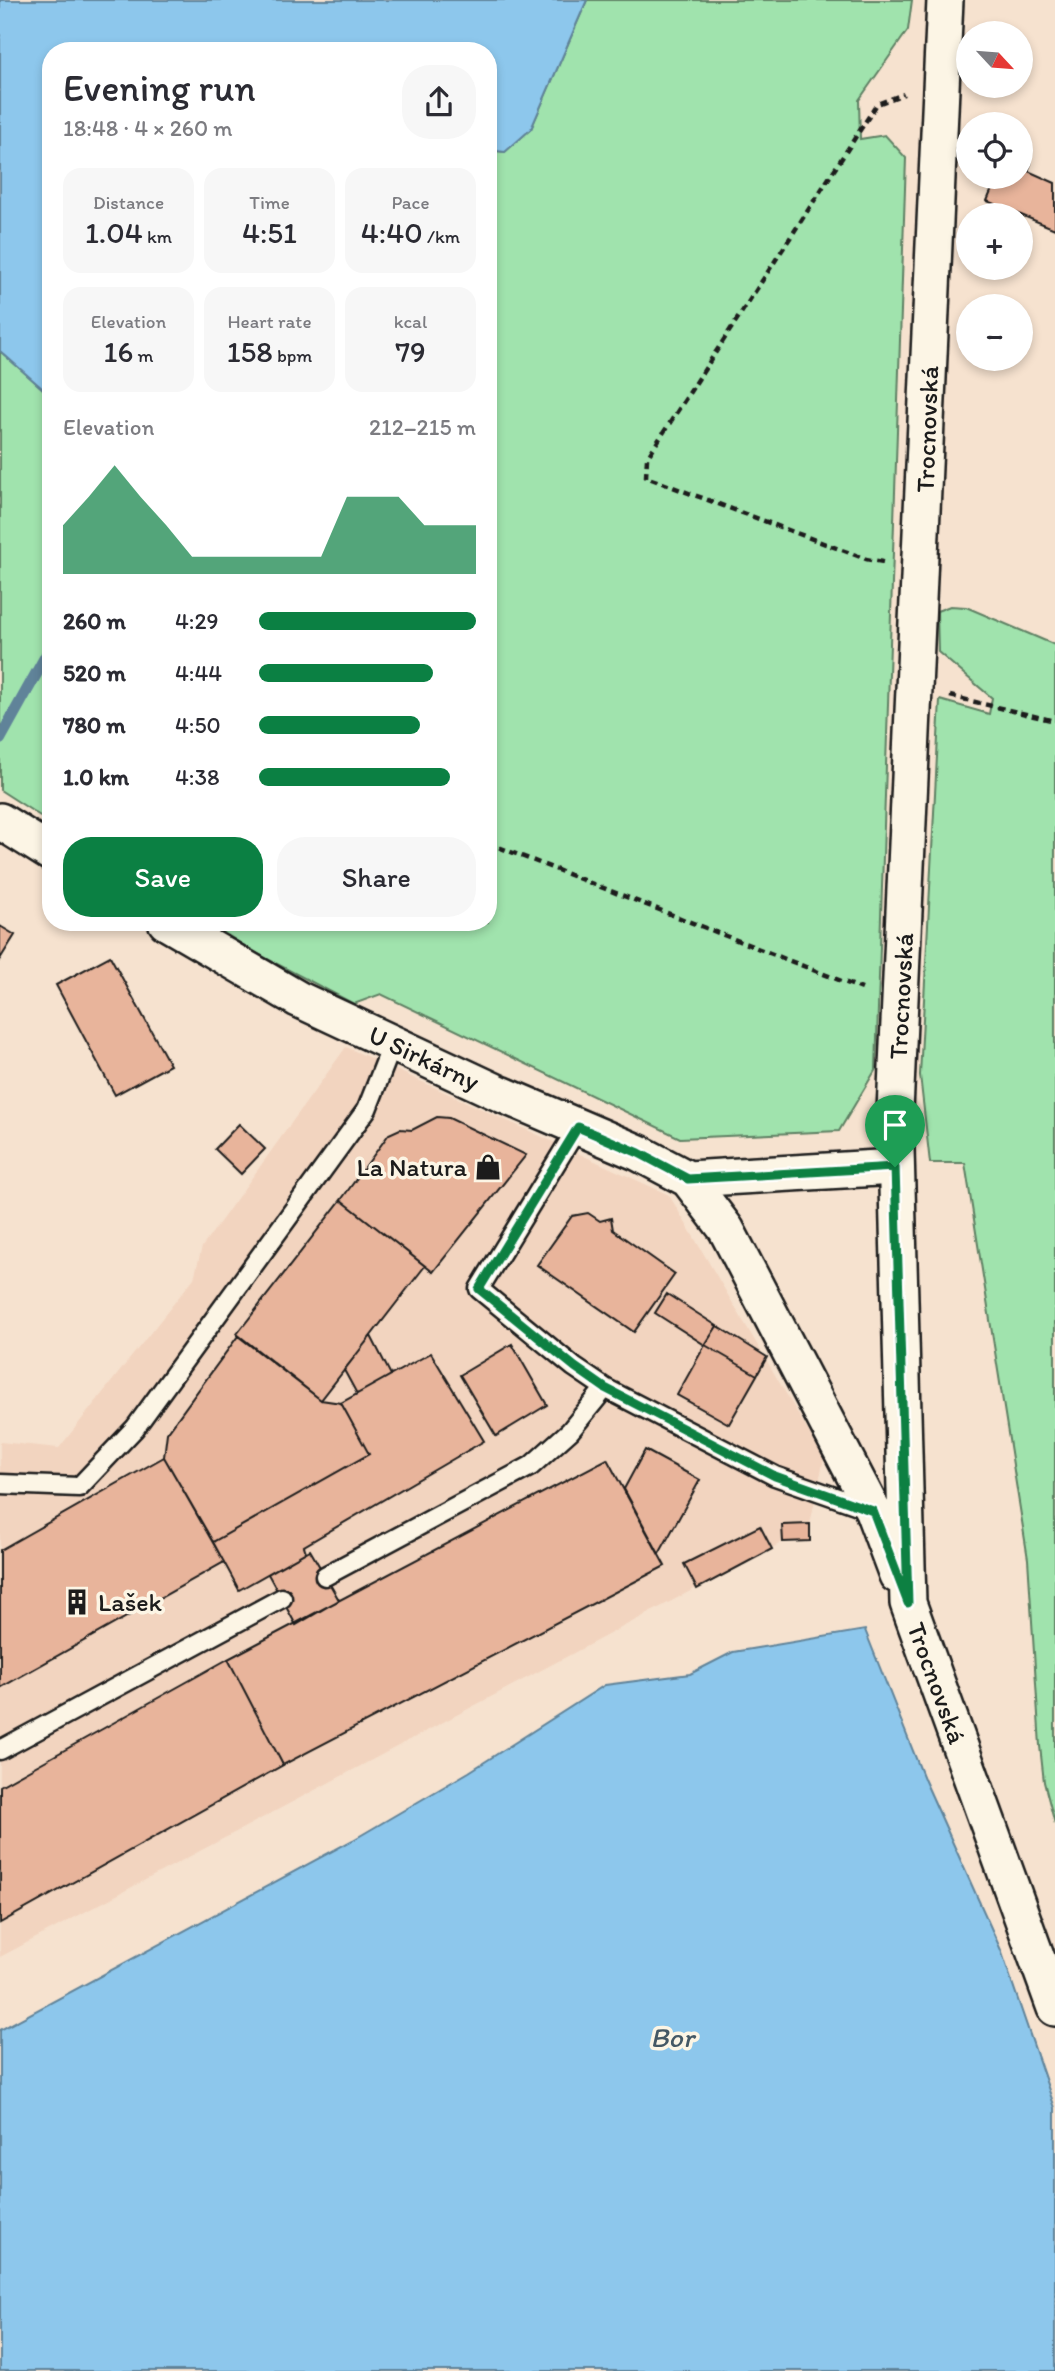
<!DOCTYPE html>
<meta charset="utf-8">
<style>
:root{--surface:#fff;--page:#f7f7f7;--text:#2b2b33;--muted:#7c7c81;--accent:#0b8043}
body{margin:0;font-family:Itim,sans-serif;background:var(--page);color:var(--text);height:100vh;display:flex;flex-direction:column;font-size:26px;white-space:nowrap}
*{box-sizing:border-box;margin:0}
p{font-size:23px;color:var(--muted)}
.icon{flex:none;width:38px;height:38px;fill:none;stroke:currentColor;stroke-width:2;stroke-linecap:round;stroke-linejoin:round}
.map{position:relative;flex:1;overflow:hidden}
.side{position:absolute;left:42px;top:42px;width:455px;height:889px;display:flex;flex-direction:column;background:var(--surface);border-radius:28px;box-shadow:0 4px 10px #0003}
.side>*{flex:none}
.needle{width:46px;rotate:116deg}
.fabs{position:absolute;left:956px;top:21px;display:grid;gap:14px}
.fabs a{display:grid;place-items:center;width:77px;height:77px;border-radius:50%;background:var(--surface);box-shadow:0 4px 10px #0003;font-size:35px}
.pin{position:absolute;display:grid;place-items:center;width:60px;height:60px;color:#fff;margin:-72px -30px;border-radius:50% 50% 50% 0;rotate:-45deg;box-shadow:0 0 7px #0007}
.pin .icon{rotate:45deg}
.round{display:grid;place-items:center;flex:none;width:74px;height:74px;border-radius:28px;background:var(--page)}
.overview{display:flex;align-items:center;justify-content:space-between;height:119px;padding:0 21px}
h1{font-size:38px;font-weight:600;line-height:52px}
.stats{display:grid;grid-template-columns:repeat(3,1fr);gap:10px;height:119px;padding:7px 21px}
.stats div{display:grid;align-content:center;border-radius:18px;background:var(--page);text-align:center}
.stats b{font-size:30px;font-weight:600}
.stats small{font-size:19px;font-weight:400}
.stats p{font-size:19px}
.chart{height:196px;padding:14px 21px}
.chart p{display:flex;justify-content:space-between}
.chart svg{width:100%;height:126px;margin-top:7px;fill:var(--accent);opacity:.7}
.button{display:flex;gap:14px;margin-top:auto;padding:14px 21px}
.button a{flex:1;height:80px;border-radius:28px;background:var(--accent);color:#fff;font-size:28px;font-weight:600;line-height:80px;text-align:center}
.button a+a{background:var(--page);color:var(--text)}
ul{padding:0 21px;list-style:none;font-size:23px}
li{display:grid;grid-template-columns:112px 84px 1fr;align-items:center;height:52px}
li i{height:18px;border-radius:9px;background:var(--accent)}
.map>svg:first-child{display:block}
.built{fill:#f2d4bf}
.green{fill:#a0e3ad;stroke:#5e8064;stroke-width:2}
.water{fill:#8dc7ec;stroke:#608399;stroke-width:2}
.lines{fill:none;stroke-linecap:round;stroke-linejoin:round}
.stream{stroke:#608399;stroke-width:12}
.building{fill:#e8b49b;stroke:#1c1c1c;stroke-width:2}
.service-casing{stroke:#1c1c1c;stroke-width:23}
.minor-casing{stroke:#1c1c1c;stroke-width:40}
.path{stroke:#1c1c1c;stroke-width:4.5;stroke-dasharray:7 5;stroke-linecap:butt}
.service{stroke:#fcf5e5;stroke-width:18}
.minor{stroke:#fcf5e5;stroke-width:35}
.route-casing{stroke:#fff;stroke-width:14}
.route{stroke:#0b8043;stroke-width:9}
.labels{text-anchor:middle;stroke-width:7;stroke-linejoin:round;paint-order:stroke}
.street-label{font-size:26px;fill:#1c1c1c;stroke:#fcf5e5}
.poi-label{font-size:26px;fill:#1c1c1c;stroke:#fcf5e5;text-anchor:end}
.water-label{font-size:28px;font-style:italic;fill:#445865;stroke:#fcf5e5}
</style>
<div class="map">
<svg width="1055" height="2371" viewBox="0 0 1055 2371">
<rect width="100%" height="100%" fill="#f6e2cf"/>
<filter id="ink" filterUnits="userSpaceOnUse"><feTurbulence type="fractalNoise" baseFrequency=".0143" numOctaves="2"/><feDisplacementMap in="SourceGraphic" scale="14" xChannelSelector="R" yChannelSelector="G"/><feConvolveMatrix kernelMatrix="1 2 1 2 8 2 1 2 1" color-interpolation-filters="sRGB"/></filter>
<g filter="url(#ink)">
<path class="built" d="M346,1047L669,1195L824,1458L810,1524V1541L783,1542L0,1957V1442L59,1448L194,1278L202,1247Z"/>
<path class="green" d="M587,0H912L908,30L859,100L860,139L885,135L906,158L876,1069L839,1131L680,1138L381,994L354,1004L254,952L207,922H488V150L505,152L531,129Z
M0,351L51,396V823L0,790Z
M950,606L966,607L1055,645V1824L1044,1782L1040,1746L1028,1559L965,1163H930L920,1075L940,700L989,714L992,698L938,652L937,611Z"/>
<path class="water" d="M0,0H587L531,129L505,152L488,150V51H51V396L0,351Z
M865,1630L925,1781L1001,1950L1055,2108V2371H0V2030L353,1840L469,1772L605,1685L690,1674L733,1652Z"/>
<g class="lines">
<path class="stream" d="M0,739L51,647"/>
</g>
<path class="building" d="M1020,158L1031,163L1028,171L1055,183V229L987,201L997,177H1020Z
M0,926L15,935L0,959Z
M110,956L170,1065L115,1095L56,985Z
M437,1117L449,1118L526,1155L433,1272L341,1200L389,1134L400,1129L412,1130Z
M239,1124L265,1149L241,1174L215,1149Z
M341,1200L425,1266L321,1400L237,1334Z
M588,1213L600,1221L611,1218L613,1230L675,1274L634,1332L537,1265L572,1216Z
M667,1294L717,1326L705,1345L655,1313Z
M717,1326L767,1357L757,1375L705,1345Z
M238,1336L321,1400L341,1403L369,1454L213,1542L164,1457L167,1433Z
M371,1336L391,1375L357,1394L344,1370Z
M512,1344L547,1405L496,1436L460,1375Z
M705,1345L757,1375L729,1424L677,1395Z
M431,1353L484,1441L304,1546L306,1552L239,1590L213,1542L369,1454L341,1403Z
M645,1450L700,1480L659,1554L624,1489Z
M164,1457L224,1562L0,1688V1550Z
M607,1459L665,1566L283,1765L228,1659Z
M810,1524V1541L783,1542L782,1525Z
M760,1526L772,1549L697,1589L684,1564Z
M310,1550L339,1600L296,1625L268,1574Z
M228,1659L283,1765L0,1923V1786Z"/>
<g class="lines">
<g class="service-casing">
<path id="service" d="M578,1127L479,1289L574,1367L605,1388L775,1476L872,1510
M0,1484L79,1487L135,1428L367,1109L393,1043
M325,1576L531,1466L570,1431L605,1388
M0,1750L282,1598"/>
</g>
<g class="minor-casing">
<path id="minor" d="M945,0L895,1111L908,1603L1055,2008
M0,821L51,853
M166,922L298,999L501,1094L639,1153L688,1179L726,1229L873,1511L897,1575
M688,1179L895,1167"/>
</g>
<path class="path" d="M883,562L866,559L646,477L647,458L877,104L904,94
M950,696L1055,721
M488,843L862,989"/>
<use href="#service" class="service"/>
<use href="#minor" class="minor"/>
</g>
</g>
<g class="lines" filter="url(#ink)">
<g class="route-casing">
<path id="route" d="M578,1127L639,1153L688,1179L895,1167L908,1603L873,1511L775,1476L605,1388L575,1367L479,1289Z"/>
</g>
<use href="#route" class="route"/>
</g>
<defs>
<g id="shop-bare" transform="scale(2.1)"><path d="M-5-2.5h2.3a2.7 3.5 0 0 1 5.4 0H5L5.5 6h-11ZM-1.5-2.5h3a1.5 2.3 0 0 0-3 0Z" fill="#1c1c1c" stroke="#fcf5e5" stroke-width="2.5" paint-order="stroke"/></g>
<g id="building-bare" transform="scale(2.1)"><path d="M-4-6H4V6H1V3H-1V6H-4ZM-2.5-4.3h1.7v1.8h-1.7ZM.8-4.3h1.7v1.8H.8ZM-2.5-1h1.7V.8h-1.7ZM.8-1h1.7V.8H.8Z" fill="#1c1c1c" stroke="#fcf5e5" stroke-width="2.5" paint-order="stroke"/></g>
</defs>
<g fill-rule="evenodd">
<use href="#shop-bare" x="488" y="1167"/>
<use href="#building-bare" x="77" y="1602"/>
</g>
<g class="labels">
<g class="street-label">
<text transform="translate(927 429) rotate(-88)" y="9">Trocnovská</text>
<text transform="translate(901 996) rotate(-87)" y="9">Trocnovská</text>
<text transform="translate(424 1058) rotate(25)" y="9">U Sirkárny</text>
<text transform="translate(937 1683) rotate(70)" y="9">Trocnovská</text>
</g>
<g class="poi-label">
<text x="467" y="1176">La Natura</text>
<text x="98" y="1611" text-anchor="start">Lašek</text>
</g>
<g class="water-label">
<text x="672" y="2047">Bor</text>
</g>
</g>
</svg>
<div class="fabs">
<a><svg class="needle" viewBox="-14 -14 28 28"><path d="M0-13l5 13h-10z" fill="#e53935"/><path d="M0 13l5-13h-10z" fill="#7c7c81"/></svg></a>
<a><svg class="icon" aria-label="locate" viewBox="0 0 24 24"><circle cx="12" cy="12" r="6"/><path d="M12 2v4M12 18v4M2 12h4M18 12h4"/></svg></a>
<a>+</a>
<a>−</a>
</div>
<div class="pin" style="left:895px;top:1167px;background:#1e9e55"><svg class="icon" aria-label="arrive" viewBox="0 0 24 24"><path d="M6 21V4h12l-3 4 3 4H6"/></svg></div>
<section class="side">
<div class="overview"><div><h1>Evening run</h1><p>18:48 · 4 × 260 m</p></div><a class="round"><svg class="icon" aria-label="share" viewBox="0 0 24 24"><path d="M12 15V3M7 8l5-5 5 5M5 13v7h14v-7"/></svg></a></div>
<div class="stats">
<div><p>Distance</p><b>1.04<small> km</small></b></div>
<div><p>Time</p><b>4:51</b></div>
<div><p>Pace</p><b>4:40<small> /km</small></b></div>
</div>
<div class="stats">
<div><p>Elevation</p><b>16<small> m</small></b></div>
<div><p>Heart rate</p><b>158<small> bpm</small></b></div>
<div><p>kcal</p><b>79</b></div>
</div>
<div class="chart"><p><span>Elevation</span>212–215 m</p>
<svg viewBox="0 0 160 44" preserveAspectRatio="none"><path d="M0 44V27L10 17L20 6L30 17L40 27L50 38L60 38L70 38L80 38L90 38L100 38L110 17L120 17L130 17L140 27L150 27L160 27V44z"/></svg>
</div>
<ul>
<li><b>260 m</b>4:29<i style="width:100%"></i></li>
<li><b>520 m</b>4:44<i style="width:80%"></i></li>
<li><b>780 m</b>4:50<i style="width:74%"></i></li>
<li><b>1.0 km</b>4:38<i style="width:88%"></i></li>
</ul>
<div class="button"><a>Save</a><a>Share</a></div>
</section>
</div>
